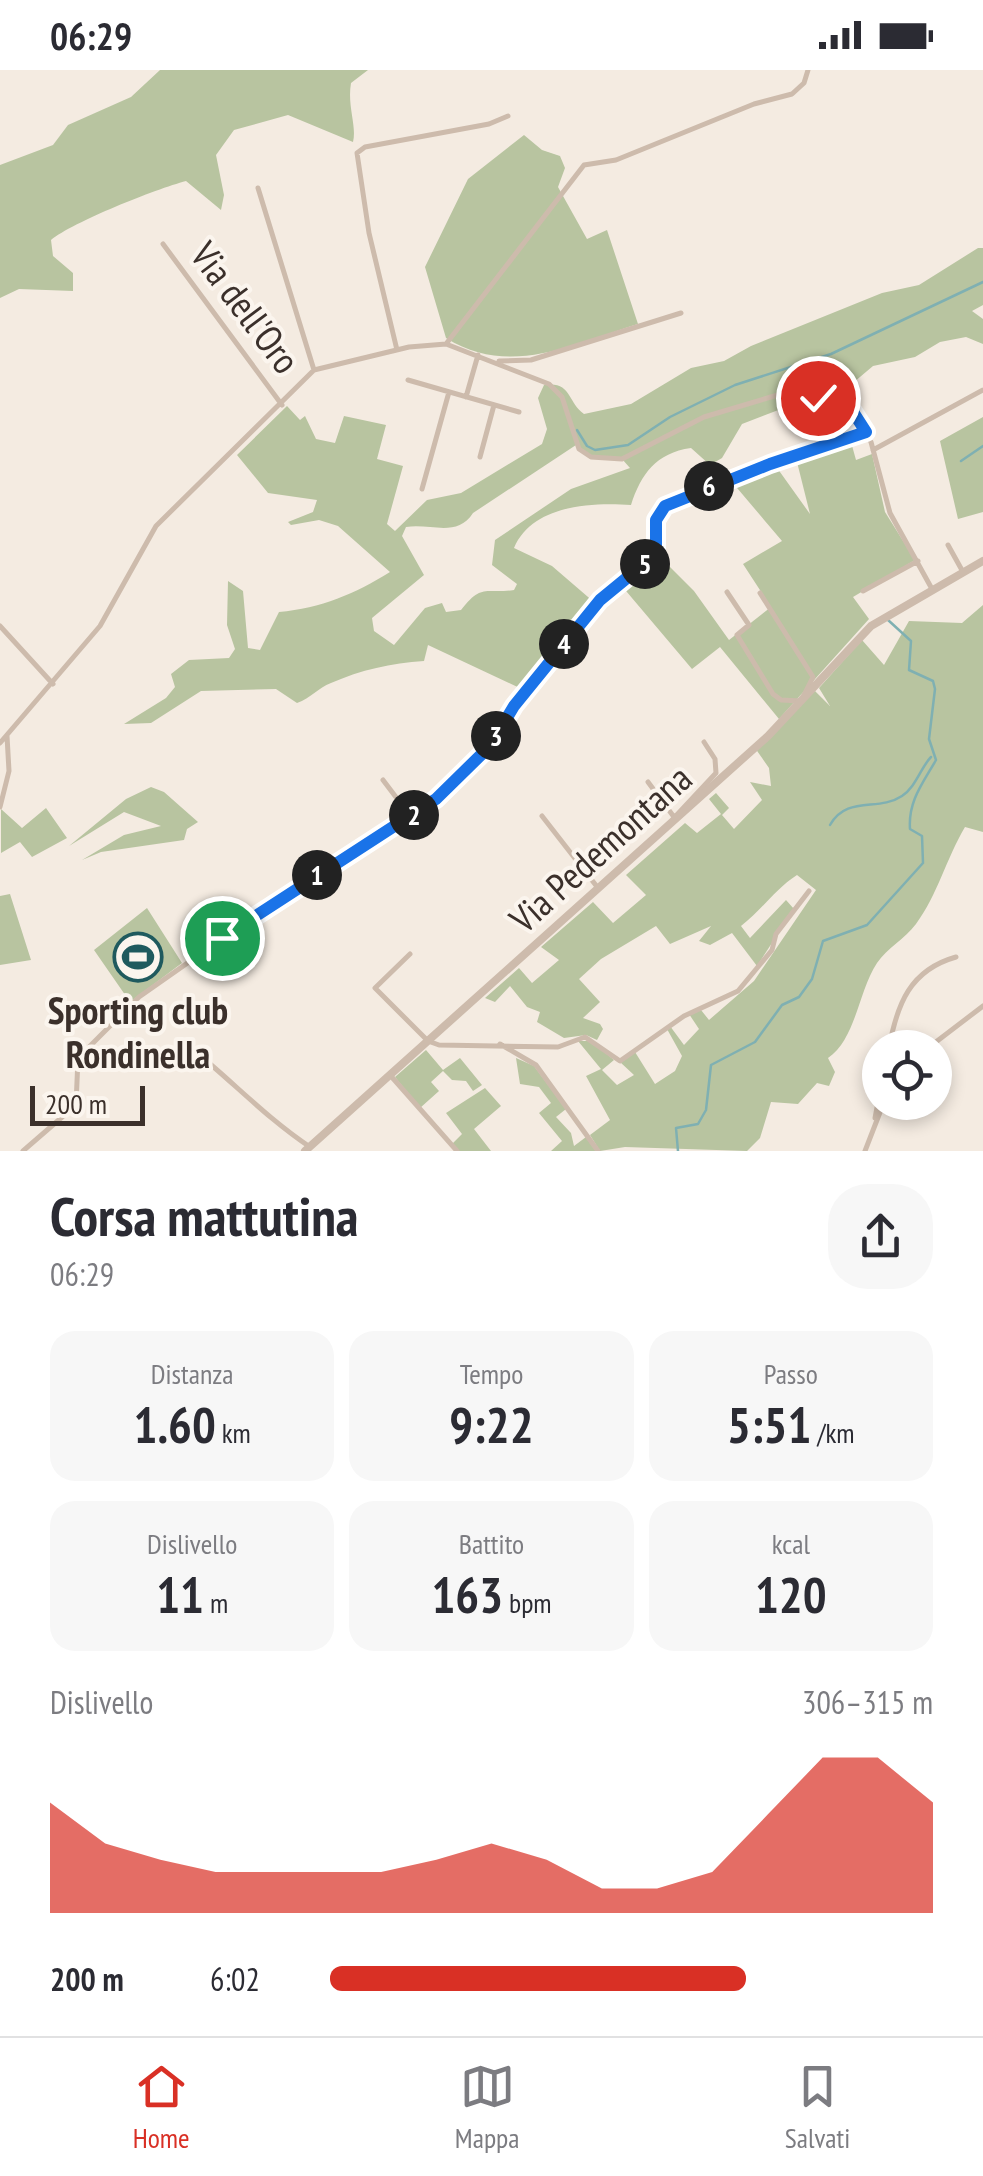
<!DOCTYPE html>
<html lang="it">
<meta charset="utf-8">
<style>
:root{--surface:#fff;--page:#f7f7f7;--text:#2b2b33;--muted:#7c7c81;--line:#e1e1e2;--accent:#d93025}
body{margin:0;font-family:"PT Sans Narrow",sans-serif;background:var(--page);color:var(--text);height:100vh;display:flex;flex-direction:column;font-size:38px;white-space:nowrap}
*{box-sizing:border-box;margin:0}
p{font-size:32px;color:var(--muted)}
.icon{flex:none;width:55px;height:55px;fill:none;stroke:currentColor;stroke-width:2;stroke-linecap:round;stroke-linejoin:round}
.map{position:relative;height:1081px;overflow:hidden}
.details{display:flex;flex-direction:column;background:var(--surface);flex:1}
.details>*{flex:none}
.fabs{position:absolute;left:862px;top:960px;display:grid;gap:20px}
.fabs a{display:grid;place-items:center;width:90px;height:90px;border-radius:50%;background:var(--surface);box-shadow:0 5px 15px #0003;font-size:50px}
.scale{position:absolute;left:30px;bottom:25px;width:115px;box-sizing:border-box;padding-left:10px;border:5px solid #3b302b;border-top:0;font-size:28px;line-height:35px;white-space:nowrap;color:#3b302b;-webkit-text-stroke:8px #fbf5ee;paint-order:stroke}
.pin{position:absolute;display:grid;place-items:center;width:85px;height:85px;color:#fff;margin:-42px;border:5px solid #fff;border-radius:50%;box-shadow:0 2px 10px #0007}
.km{position:absolute;width:50px;height:50px;margin:-25px;border-radius:50%;background:#222;color:#fff;font-size:28px;line-height:50px;text-align:center}
.round{display:grid;place-items:center;flex:none;width:105px;height:105px;border-radius:40px;background:var(--page)}
.headline{display:flex;align-items:center;justify-content:space-between;height:170px;padding:0 50px}
h1{font-size:55px;font-weight:800;line-height:75px}
.metrics{display:grid;grid-template-columns:repeat(3,1fr);gap:15px;height:170px;padding:10px 50px}
.metrics div{display:grid;align-content:center;border-radius:25px;background:var(--page);text-align:center}
.metrics b{font-size:50px;font-weight:800}
.metrics small{font-size:28px;font-weight:400}
.metrics p{font-size:28px}
.chart{height:280px;padding:20px 50px}
.chart p{display:flex;justify-content:space-between}
.chart svg{width:100%;height:180px;margin-top:10px;fill:var(--accent);opacity:.7}
ul{padding:0 50px;list-style:none;font-size:32px}
li{display:grid;grid-template-columns:160px 120px 1fr;align-items:center;height:75px}
li i{height:25px;border-radius:12px;background:var(--accent)}
.status{display:flex;justify-content:space-between;align-items:center;height:70px;padding:0 50px;background:var(--surface);direction:ltr}
.status svg{height:28px;fill:currentColor}
.menu{display:flex;justify-content:space-around;align-items:center;height:140px;border-top:2px solid var(--line);background:var(--surface);font-size:28px;color:var(--muted)}
.menu a{display:grid;justify-items:center;gap:5px}
.menu .on{color:var(--accent)}
.map>svg:first-child{display:block}
.green{fill:#b8c4a0;fill-rule:evenodd}
.lines{fill:none;stroke-linecap:round;stroke-linejoin:round}
.stream{stroke:#7fb0b2;stroke-width:2.5}
.minor{stroke:#cdbbac;stroke-width:5}
.tertiary{stroke:#cdbbac;stroke-width:8}
.route-casing{stroke:#fff;stroke-width:20}
.route{stroke:#1a73e8;stroke-width:12}
.labels{text-anchor:middle;stroke-width:8;stroke-linejoin:round;paint-order:stroke}
.street-label{font-size:38px;fill:#3b302b;stroke:#fbf5ee}
.poi-label{font-size:38px;font-weight:bold;fill:#3b302b;stroke:#fbf5ee}
</style>
<div class="status"><b>06:29</b><svg viewBox="0 0 49 12"><path d="M0 12V9h3v3zM5 12V6h3v6zM10 12V3h3v9zM15 12V0h3v12zM26 1h20v11H26zM47 4h2v5h-2z"/></svg></div>
<div class="map">
<svg width="983" height="1081" viewBox="0 0 983 1081">
<rect width="100%" height="100%" fill="#f4ebe1"/>
<path class="green" d="M160,0H368L351,13C347,36 357,56 353,72L288,45L234,60L216,85L224,125L221,140L186,111C156,119 73,152 51,170L53,186L73,203V221L19,219L0,228V95L53,75L68,55L131,27Z
M524,65L542,80L560,86L565,98L558,117L587,169L607,160L638,254C573,274 510,308 446,268L425,197L468,109Z
M978,178H983V235L972,241L983,249V274L966,267L940,272L915,287L873,296L828,334L781,339L742,354L722,388L710,395L691,378C656,383 641,404 631,435C592,432 532,435 514,478L552,496L595,533L524,620L428,575L424,591C391,593 361,600 331,613C318,618 311,628 297,633L276,619L201,621L151,653L124,654L166,628L175,617L171,604L189,590L229,588L235,579L227,555L228,511L243,521L248,578L260,580L279,542C321,538 355,524 390,502L338,456L319,450L291,455L288,452L313,442L317,430L268,423L237,385L287,336L300,350L305,346L316,369L335,373L344,346L386,355L377,389L403,396L387,454L395,461L427,430L461,423L542,374L547,359L538,328L544,315C572,311 567,332 584,344L631,334L691,298L724,291L751,276L882,223L919,215ZM576,375L591,387L622,389L630,398L571,419L495,470L492,495L517,514L514,520C485,524 482,513 461,540L446,542L442,533L425,538L394,575L374,561L372,548L424,505L402,466L406,457C431,453 457,468 473,443Z
M983,347V442L958,449L940,371Z
M851,372L856,390L872,384L885,442L915,490L853,527L869,549L779,649L720,577L692,599L621,515L658,485L694,521L729,570L771,537L743,494L782,471L732,412L775,395L810,444L796,388Z
M983,535V762L965,757C946,789 938,824 916,854C905,869 887,878 877,893C858,922 856,969 828,988L835,1002L829,1016L817,1013L798,1034L771,1032L760,1068L747,1081L625,1077L600,1081L590,1065L610,1050L586,1006L601,999L578,971H591L614,990L602,1000L617,1015L634,1005L620,992L635,982L655,1014L675,1001L682,986L667,959L670,956L684,975L699,959L689,944L701,940L709,950L754,911L816,820L797,805C775,819 762,840 741,856L750,868L786,830L794,839L757,896L732,863L710,875L699,871L711,856L670,874L656,856L601,889L579,909L600,932L583,948L600,954L603,959L597,970L586,965L564,968L537,952L540,942L527,937L510,916L495,932L485,928L519,898L532,913L559,890L541,877L593,832L613,853L646,825L626,805L685,753L697,763L721,744L709,729L716,723L729,738L722,745L734,759L762,730L750,712L771,716L769,698L755,678L815,621L830,636L819,618L862,570L884,595L909,551L962,553Z
M151,717L164,722L198,752L187,759L184,770L101,782L82,790L124,765L161,756L124,742L69,776L126,729Z
M46,738L67,768L32,787L20,772L1,783V739L22,758Z
M10,824L31,890L0,895V826Z
M147,838L182,893L130,932L94,880Z
M426,980L443,1000L460,988L482,1015L473,1021L466,1011L452,1010L443,1001L431,1012L439,1021L420,1038L395,1007Z
M516,988L534,996L566,1039L556,1047L571,1063L574,1076L586,1067L596,1081H551L562,1071L539,1043L551,1033L539,1017L520,1014Z
M485,1018L501,1036L474,1059L491,1081H458L452,1074L462,1064L446,1043Z"/>
<g class="lines">
<path class="stream" d="M577,360L587,376L595,380L628,375L670,347L735,315L831,284L983,212
M961,391L983,376
M830,755C847,725 878,742 902,726C916,717 921,697 931,687
M678,1081L676,1058L698,1054L706,1040L711,995L755,972L782,935L799,927L812,909L823,871L867,855L923,793L922,766L910,759C908,731 923,713 936,690L929,669L935,619L933,611L909,600L911,571L888,550"/>
<path class="minor" d="M258,118L314,300
M163,174L282,335
M446,274L584,95L616,90L754,34L792,24L804,13L808,0
M397,280L369,163L357,83L365,77L489,54L508,46
M499,291L531,290L681,243
M408,310L519,342
M466,327L478,285
M873,380L983,320
M480,387L494,335
M422,419L449,322
M948,475L963,502
M863,521L918,491
M727,522L749,555L737,565L773,624L781,630L801,631L813,607L760,523
M0,556L53,614
M0,673L100,556L156,456L314,300L409,277L446,274L549,314L562,327L579,379L591,387L622,389L704,347L781,324L803,323L831,335L848,334L871,372L890,443L932,519
M383,710L411,747
M648,712L674,747
M0,737L9,701L7,666
M542,746L598,818
M673,749L716,703L715,689L704,672
M410,884L375,918L428,971L439,975L558,977L585,967L620,991L684,946L738,921L772,880L776,864L809,821
M500,974L536,995L598,1081
M889,978C897,934 910,900 956,887
M928,978L983,936
M196,982C235,1014 268,1049 310,1077
M390,1005L457,1081
M875,1048L880,1022
M23,1081L76,1035L78,988L139,927L300,814L436,729L490,676L514,636L600,530L656,484V450L665,437L770,394L866,362
M865,1081L884,1032"/>
<path class="tertiary" d="M305,1081L768,666L871,556L983,491"/>
</g>
<g class="lines">
<g class="route-casing">
<path id="route" d="M222,868L436,729L490,676L514,636L600,530L656,484V450L665,436L770,394L866,362L848,334L833,335L818,328"/>
</g>
<use href="#route" class="route"/>
</g>
<defs>
<g id="stadium-ring" transform="scale(2.5)"><circle r="9.5" fill="#fbf5ee" stroke="#1f5a5e" stroke-width="1.5"/><path d="M0-5a6.5 5 0 1 0 0 10a6.5 5 0 1 0 0-10ZM-3.5-1.8h7v3.6h-7Z" fill="#1f5a5e"/></g>
</defs>
<g fill-rule="evenodd">
<use href="#stadium-ring" x="138" y="887"/>
</g>
<g class="labels">
<g class="street-label">
<text transform="translate(245 238) rotate(53)" y="13">Via dell'Oro</text>
<text transform="translate(601 779) rotate(-42)" y="13">Via Pedemontana</text>
</g>
<g class="poi-label">
<text x="138" y="954">Sporting club<tspan x="138" dy="44">Rondinella</tspan></text>
</g>
</g>
</svg>
<div class="fabs">
<a><svg class="icon" aria-label="locate" viewBox="0 0 24 24"><circle cx="12" cy="12" r="6"/><path d="M12 2v4M12 18v4M2 12h4M18 12h4"/></svg></a>
</div>
<div class="scale">200 m</div>
<div class="pin" style="left:222px;top:868px;background:#1e9e55"><svg class="icon" aria-label="arrive" viewBox="0 0 24 24"><path d="M6 21V4h12l-3 4 3 4H6"/></svg></div>
<div class="pin" style="left:818px;top:328px;background:#d93025"><svg class="icon" aria-label="check" viewBox="0 0 24 24"><path d="M5 12l5 5 9-10"/></svg></div>
<b class="km" style="left:317px;top:805px">1</b>
<b class="km" style="left:414px;top:745px">2</b>
<b class="km" style="left:496px;top:666px">3</b>
<b class="km" style="left:564px;top:574px">4</b>
<b class="km" style="left:645px;top:494px">5</b>
<b class="km" style="left:709px;top:416px">6</b>
</div>
<section class="details">
<div class="headline"><div><h1>Corsa mattutina</h1><p>06:29</p></div><a class="round"><svg class="icon" aria-label="share" viewBox="0 0 24 24"><path d="M12 15V3M7 8l5-5 5 5M5 13v7h14v-7"/></svg></a></div>
<div class="metrics">
<div><p>Distanza</p><b>1.60<small> km</small></b></div>
<div><p>Tempo</p><b>9:22</b></div>
<div><p>Passo</p><b>5:51<small> /km</small></b></div>
</div>
<div class="metrics">
<div><p>Dislivello</p><b>11<small> m</small></b></div>
<div><p>Battito</p><b>163<small> bpm</small></b></div>
<div><p>kcal</p><b>120</b></div>
</div>
<div class="chart"><p><span>Dislivello</span>306–315 m</p>
<svg viewBox="0 0 160 44" preserveAspectRatio="none"><path d="M0 44V17L10 27L20 31L30 34L40 34L50 34L60 34L70 31L80 27L90 31L100 38L110 38L120 34L130 20L140 6L150 6L160 17V44z"/></svg>
</div>
<ul>
<li><b>200 m</b>6:02<i style="width:69%"></i></li>
</ul>
</section>
<nav class="menu">
<a class="on"><svg class="icon" aria-label="home" viewBox="0 0 24 24"><path d="M3 11l9-7 9 7M6 9v11h12V9"/></svg>Home</a>
<a><svg class="icon" aria-label="map" viewBox="0 0 24 24"><path d="M3 6l6-2 6 2 6-2v14l-6 2-6-2-6 2zM9 4v14M15 6v14"/></svg>Mappa</a>
<a><svg class="icon" aria-label="saved" viewBox="0 0 24 24"><path d="M7 4h10v16l-5-4-5 4z"/></svg>Salvati</a>
</nav>
